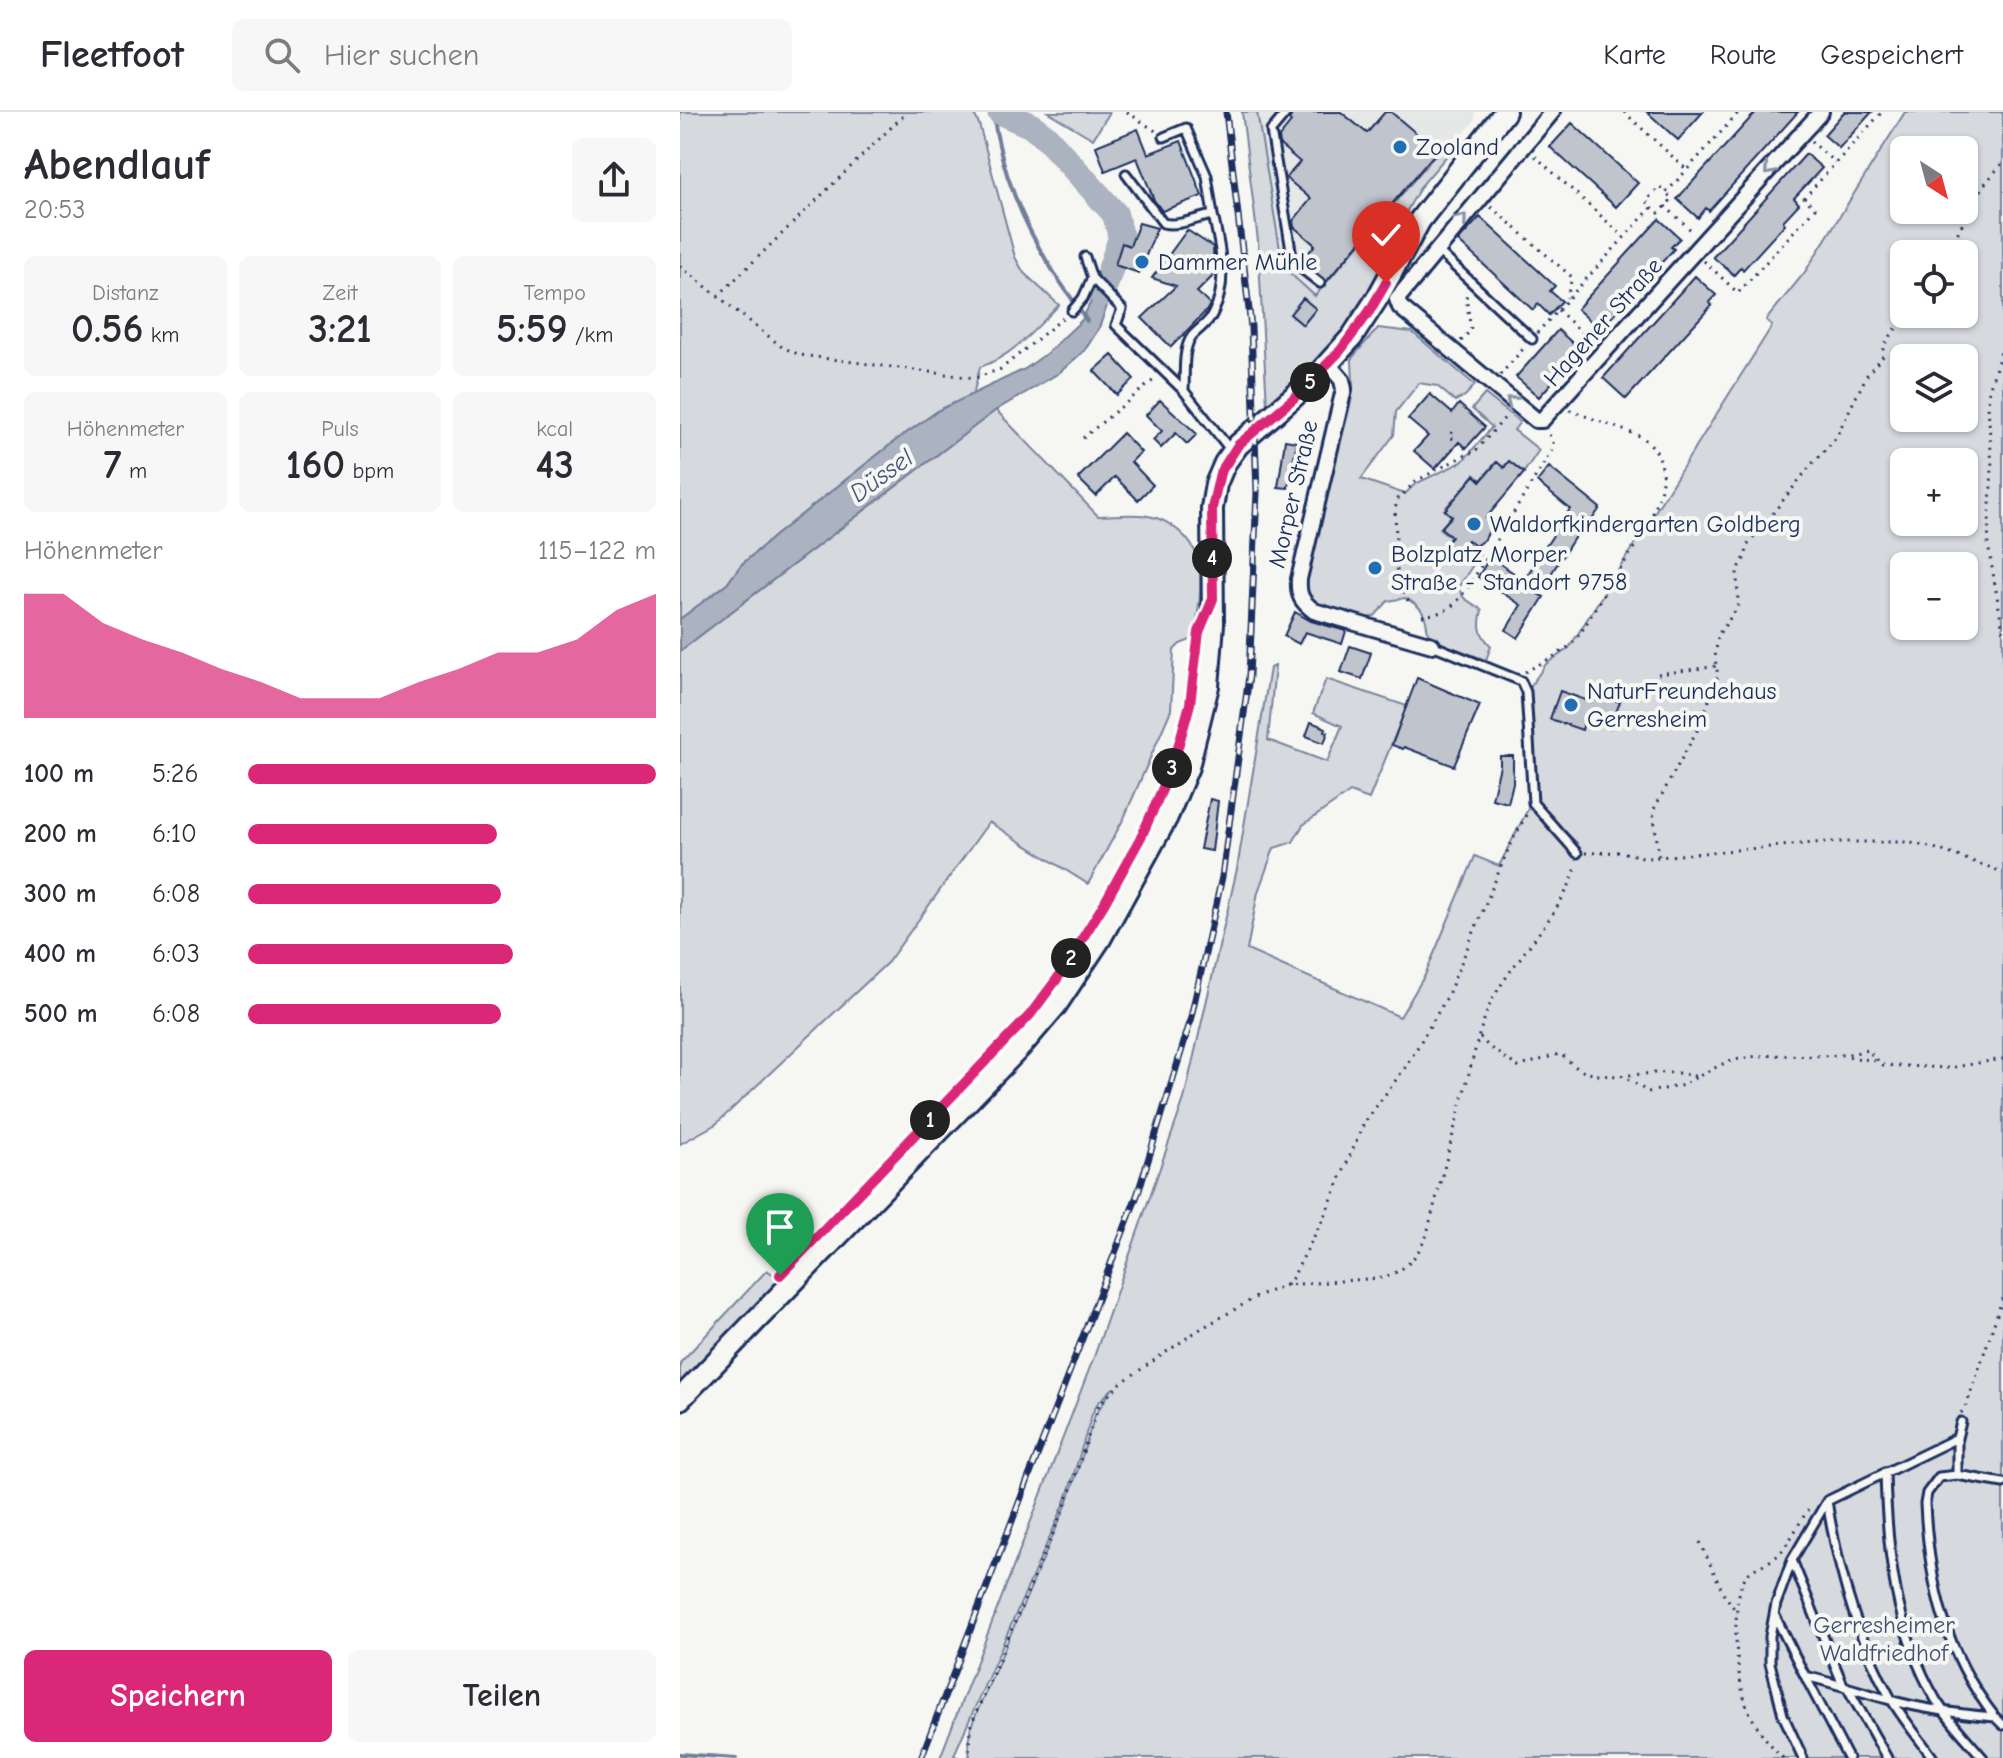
<!DOCTYPE html>
<html lang="de">
<meta charset="utf-8">
<style>
:root{--surface:#fff;--page:#f7f7f7;--text:#2b2b33;--muted:#7c7c81;--line:#e1e1e2;--accent:#db2777}
body{margin:0;font-family:"Comic Neue",sans-serif;background:var(--page);color:var(--text);height:100vh;display:flex;flex-direction:column;font-size:30px;white-space:nowrap}
*{box-sizing:border-box;margin:0}
p{font-size:26px;color:var(--muted)}
.icon{flex:none;width:44px;height:44px;fill:none;stroke:currentColor;stroke-width:2;stroke-linecap:round;stroke-linejoin:round}
.map{position:relative;flex:1;overflow:hidden}
.details{display:flex;flex-direction:column;background:var(--surface);width:680px}
.details>*{flex:none}
.needle{width:52px;rotate:144deg}
.controls{position:absolute;left:1210px;top:24px;display:grid;gap:16px}
.controls a{display:grid;place-items:center;width:88px;height:88px;border-radius:12px;background:var(--surface);box-shadow:0 2px 6px #0004;font-size:40px}
.pin{position:absolute;display:grid;place-items:center;width:68px;height:68px;color:#fff;margin:-82px -34px;border-radius:50% 50% 50% 0;rotate:-45deg;box-shadow:0 0 8px #0007}
.pin .icon{rotate:45deg}
.km{position:absolute;width:40px;height:40px;margin:-20px;border-radius:50%;background:#222;color:#fff;font-size:22px;line-height:40px;text-align:center}
.round{display:grid;place-items:center;flex:none;width:84px;height:84px;border-radius:12px;background:var(--page)}
.overview{display:flex;align-items:center;justify-content:space-between;height:136px;padding:0 24px}
h1{font-size:44px;font-weight:700;line-height:60px}
.metrics{display:grid;grid-template-columns:repeat(3,1fr);gap:12px;height:136px;padding:8px 24px}
.metrics div{display:grid;align-content:center;border-radius:12px;background:var(--page);text-align:center}
.metrics b{font-size:40px;font-weight:700}
.metrics small{font-size:22px;font-weight:400}
.metrics p{font-size:22px}
.chart{height:224px;padding:16px 24px}
.chart p{display:flex;justify-content:space-between}
.chart svg{width:100%;height:144px;margin-top:8px;fill:var(--accent);opacity:.7}
.button{display:flex;gap:16px;margin-top:auto;padding:16px 24px}
.button a{flex:1;height:92px;border-radius:12px;background:var(--accent);color:#fff;font-size:32px;font-weight:700;line-height:92px;text-align:center}
.button a+a{background:var(--page);color:var(--text)}
ul{padding:0 24px;list-style:none;font-size:26px}
li{display:grid;grid-template-columns:128px 96px 1fr;align-items:center;height:60px}
li i{height:20px;border-radius:10px;background:var(--accent)}
header{display:flex;align-items:center;gap:48px;box-sizing:border-box;height:112px;padding:0 40px;background:var(--surface);border-bottom:2px solid var(--line)}
header strong{font-size:38px}
nav{display:flex;gap:44px;margin-inline-start:auto;font-size:28px}
.search{width:560px;height:72px;background:var(--page);display:flex;align-items:center;gap:20px;box-sizing:border-box;padding:0 28px;border-radius:12px;color:var(--muted);font-size:30px}
main{display:flex;flex:1;min-height:0}
.map>svg:first-child{display:block}
.built{fill:#e6e7e7}
.green{fill:#d6d9dd;stroke:#78849e;stroke-width:2;fill-rule:evenodd}
.water{fill:#abb2c0;stroke:#717e99;stroke-width:2}
.lines{fill:none;stroke-linecap:round;stroke-linejoin:round}
.stream{stroke:#717e99;stroke-width:4}
.river{stroke:#abb2c0;stroke-width:26}
.building{fill:#c0c4cd;stroke:#1b2f5e;stroke-width:2}
.lane-casing{stroke:#1b2f5e;stroke-width:13}
.street-casing{stroke:#1b2f5e;stroke-width:20}
.secondary-casing{stroke:#1b2f5e;stroke-width:26}
.path{stroke:#1b2f5e;stroke-width:3;stroke-dasharray:2 6;stroke-linecap:butt}
.lane{stroke:#f6f6f2;stroke-width:7}
.street{stroke:#f6f6f2;stroke-width:14}
.secondary{stroke:#f6f6f2;stroke-width:20}
.rail-casing{stroke:#1b2f5e;stroke-width:7}
.rail{stroke:#f6f6f2;stroke-width:4;stroke-dasharray:12;stroke-linecap:butt}
.oneway{stroke:#8892a8}
.route-casing{stroke:#fff;stroke-width:16}
.route{stroke:#db2777;stroke-width:10}
.poi-dot{fill:#1f6fb2;stroke:#f6f6f2;stroke-width:3}
.labels{text-anchor:middle;stroke-width:8;stroke-linejoin:round;paint-order:stroke}
.poi-label{font-size:24px;fill:#1b2f5e;stroke:#f6f6f2;text-anchor:start}
.street-label{font-size:24px;fill:#1b2f5e;stroke:#f6f6f2}
.park-label{font-size:24px;fill:#405177;stroke:#f6f6f2}
.water-label{font-size:26px;font-style:italic;fill:#46567b;stroke:#f6f6f2}
</style>
<header>
<strong>Fleetfoot</strong>
<div class="search"><svg class="icon" aria-label="search" viewBox="0 0 24 24"><circle cx="10" cy="10" r="6"/><path d="M15 15l6 6"/></svg>Hier suchen</div>
<nav><a>Karte</a><a>Route</a><a>Gespeichert</a></nav>
</header>
<main>
<section class="details">
<div class="overview"><div><h1>Abendlauf</h1><p>20:53</p></div><a class="round"><svg class="icon" aria-label="share" viewBox="0 0 24 24"><path d="M12 15V3M7 8l5-5 5 5M5 13v7h14v-7"/></svg></a></div>
<div class="metrics">
<div><p>Distanz</p><b>0.56<small> km</small></b></div>
<div><p>Zeit</p><b>3:21</b></div>
<div><p>Tempo</p><b>5:59<small> /km</small></b></div>
</div>
<div class="metrics">
<div><p>Höhenmeter</p><b>7<small> m</small></b></div>
<div><p>Puls</p><b>160<small> bpm</small></b></div>
<div><p>kcal</p><b>43</b></div>
</div>
<div class="chart"><p><span>Höhenmeter</span>115–122 m</p>
<svg viewBox="0 0 160 44" preserveAspectRatio="none"><path d="M0 44V6L10 6L20 15L30 20L40 24L50 29L60 33L70 38L80 38L90 38L100 33L110 29L120 24L130 24L140 20L150 11L160 6V44z"/></svg>
</div>
<ul>
<li><b>100 m</b>5:26<i style="width:100%"></i></li>
<li><b>200 m</b>6:10<i style="width:61%"></i></li>
<li><b>300 m</b>6:08<i style="width:62%"></i></li>
<li><b>400 m</b>6:03<i style="width:65%"></i></li>
<li><b>500 m</b>6:08<i style="width:62%"></i></li>
</ul>
<div class="button"><a>Speichern</a><a>Teilen</a></div>
</section>
<div class="map">
<svg width="1323" height="1646" viewBox="0 0 1323 1646">
<rect width="100%" height="100%" fill="#f6f6f2"/>
<filter id="ink" filterUnits="userSpaceOnUse"><feTurbulence type="fractalNoise" baseFrequency=".0125" numOctaves="2"/><feDisplacementMap in="SourceGraphic" scale="16" xChannelSelector="R" yChannelSelector="G"/><feConvolveMatrix kernelMatrix="1 2 1 2 8 2 1 2 1" color-interpolation-filters="sRGB"/></filter>
<g filter="url(#ink)">
<path class="built" d="M562,0H795V8L587,260L578,129Z"/>
<path class="green" d="M0,0H293L299,12L335,145L344,161L379,193C355,217 333,244 300,255L293,283L259,298L215,329L97,422L61,453L47,472L0,507Z
M368,0H430L413,27Z
M562,0H577L603,155L635,184L762,35L770,40L741,74L721,109L692,175L641,251L596,294H587L578,129Z
M1225,0H1323V1646H290L288,1630L291,1614L388,1389L415,1303L433,1276L417,1292L412,1302L386,1388L274,1643L279,1646H260L415,1242L504,987L557,757L590,556L595,554L588,628L647,650L662,614L633,601L646,567L727,594L689,687L670,680L623,713L613,730L594,736L578,780L567,838L720,905L745,863L795,744L819,754L851,691L893,733L897,731L854,690L847,579L866,552L889,536L1092,214L1086,208L1125,160ZM1224,38H1284V98H1224ZM1224,142H1284V202H1224ZM1224,246H1284V306H1224ZM1224,350H1284V410H1224ZM1224,454H1284V514H1224Z
M698,216L732,220L795,273L785,284L775,289L757,274L739,271L716,300L714,323L681,367L725,382L735,372L782,350L812,315L792,297L805,282L840,310L834,318L859,338L844,360L829,349L823,355L816,350L801,368L794,363L784,375L790,380L781,391L774,386L764,398L771,404L760,417L770,425L766,433L778,442L788,432L800,442L778,476L784,486L802,498C798,515 799,521 811,534L806,548L752,528L748,525C747,505 744,495 725,486L708,489L695,504L682,508L632,491L627,485C621,416 660,351 672,284C674,272 672,258 672,246Z
M316,298L418,404C434,404 452,401 468,404C489,407 512,426 518,447C524,468 518,506 513,527L500,532L494,538L491,598L444,706L408,772L309,710L208,850L36,1012L0,1032V539Z
M87,1158L101,1168L0,1271V1251Z"/>
<path class="water" d="M430,150H433L437,161L434,174L419,216L405,238L379,261L316,298L0,539V507L47,472L61,453L97,422L215,329L259,298L345,257L367,241L402,208Z"/>
<g class="lines">
<path class="stream" d="M313,0C320,57 344,115 375,162C385,178 397,193 407,209
M0,1642L56,1646"/>
<path class="river" d="M320,0L350,13L365,24L435,102L441,126L422,182"/>
</g>
<path class="building" d="M613,0H661L687,21L705,0H711L757,39L646,170L622,149L635,133L614,115L613,109L631,87L606,66L620,50L600,33L599,25L611,10L609,8Z
M967,0H1023L998,28Z
M1076,0H1118L1029,99L1026,96L1018,106L997,87Z
M1164,0H1192L1159,36L1144,23Z
M892,11L958,71L936,95L870,35Z
M458,17L468,42L501,29L522,84L482,99L474,88L457,46L425,59L416,34Z
M1126,42L1142,56L1114,86L1119,92L1103,109L1105,112L1063,158L1061,155L1054,163L1033,145Z
M800,105L875,174L870,179L882,189L869,203L858,192L853,198L778,129Z
M979,107L1000,126L991,135L994,137L928,209L926,207L918,216L897,197Z
M459,111L477,116L459,161L435,153L442,131L450,134Z
M507,118L533,135L534,163L517,180L530,192L527,198L491,235L462,206L496,174L472,166Z
M1015,164L1036,183L1029,190L1032,193L946,287L923,266Z
M623,186L636,197L623,213L610,202Z
M878,218L898,236L890,246L892,248L859,285L836,265Z
M432,243L454,267L437,283L414,259Z
M750,282L772,301L779,292L805,315L786,336L779,330L755,357L734,339L748,324L728,307Z
M480,288L517,322L507,332L496,321L481,336L473,328L482,319L466,303Z
M443,321L461,340L451,350L473,373L458,388L435,365L416,384L398,366Z
M605,328L617,330L608,376L598,375Z
M829,349L844,361L806,406L813,411L805,427L795,434L788,428L777,441L766,431L772,425L761,416L772,404L765,398L795,363L801,369L817,350L824,356Z
M869,355L920,396L909,412L905,409L858,482L864,485L838,526L826,518L841,493L798,465L810,445L844,468L890,397L857,370Z
M615,500L631,509L666,519L662,532L625,520L619,532L604,524Z
M670,534L691,541L682,567L661,560Z
M737,566L800,593L774,654L724,635L723,637L712,633Z
M880,579L911,590L912,586L922,589L924,584L940,590L930,616L905,607L902,618L870,607Z
M631,610L646,616L645,619L648,620L644,631L626,624Z
M820,644H833V671L828,691L812,687L820,654Z
M530,687L538,689L532,739L520,737Z
M102,1114L121,1135L100,1156L80,1135Z"/>
<g class="lines">
<g class="lane-casing">
<path id="lane" d="M607,0L591,19L613,150L640,171
M484,25L506,16L527,64L533,103
M446,62L483,111C498,115 516,106 533,103C540,135 549,170 533,201C529,211 519,216 512,224C502,237 505,263 504,279
M758,139L852,227
M405,145L412,166L442,197L436,213L504,279L552,340
M392,199L403,186L412,166
M752,533L841,569L846,580L853,691L897,741
M1277,1326L1281,1310
M1205,1360C1207,1440 1215,1518 1256,1588C1269,1609 1287,1627 1303,1646
M1147,1389C1158,1457 1176,1525 1210,1585C1222,1606 1239,1626 1253,1646
M1112,1448L1163,1573
M1095,1504L1125,1564C1154,1571 1182,1580 1210,1588C1245,1598 1280,1602 1315,1605L1323,1613
M1125,1564L1168,1646
M1167,1575L1207,1646
M1315,1605C1265,1541 1249,1472 1245,1392L1247,1381L1259,1365L1277,1363L1323,1371
M1123,1646L1103,1603L1090,1551V1524L1096,1492L1112,1448L1147,1389L1277,1326V1363"/>
</g>
<g class="street-casing">
<path id="street" d="M872,0L717,187L720,195L856,308H862L1141,0
M648,252L662,268L664,277L619,467C618,483 621,489 634,499L752,533"/>
</g>
<g class="secondary-casing">
<path id="secondary" d="M0,1287L341,934L376,893L420,827L487,705L508,655L528,574L533,512L532,396L536,372L545,351L558,333L634,267L672,225L698,185L740,108L825,0"/>
</g>
<path class="path" d="M447,0L477,20
M944,0L1006,57
M1131,29L1155,51
M855,44L944,125
M985,94L1012,119
M811,95L892,165L887,186
M972,95L979,101L992,87L987,82
M1266,142L1304,73L1323,50
M1024,149L1058,181L1135,96L1124,86L1202,0
M0,154L102,235L120,243L295,266L321,257L383,206
M38,184L227,0
M878,198L913,231
M857,221L972,95L966,89L979,75L986,81L1059,0
M781,229L791,218L786,185L789,182
M1323,233L1309,278L1308,293L1312,355L1308,432L1323,519
M820,263L844,236
M772,320L769,324L793,342L828,302
M403,326L475,267
M728,489L717,459L715,397L718,387L736,369L789,341
M742,504C768,500 770,498 787,477L872,338L873,331L867,318
M845,560C859,552 875,545 888,535C901,525 916,494 925,479C950,441 1017,359 960,324L889,298
M978,562L1038,554
M905,741L941,740L967,746L1145,730H1227L1254,736L1323,760
M979,744L973,699L1020,613L1038,564L1035,546L1038,523L1058,495L1057,460L1066,443L1067,434L1131,353L1155,327L1188,261L1204,243L1203,235L1226,202
M800,925L809,935L838,955L879,942C888,946 895,957 905,960C942,971 981,953 1017,965C1028,960 1040,952 1051,949C1096,936 1144,951 1187,938L1203,953L1268,956L1323,947
M1169,945L1197,949
M941,963L968,980L1000,974L1017,965
M606,1173L613,1165L644,1105L684,1011L727,953L767,885L827,740L847,701
M1281,1301L1286,1295L1323,1185
M1020,1430L1043,1480L1057,1501
M289,1646L290,1615L387,1388L419,1292L441,1271L517,1219L580,1183L606,1173L701,1166C725,1159 736,1147 746,1125L799,923C804,907 809,892 818,878C842,838 885,797 897,752
M1103,1646C1088,1631 1076,1616 1068,1597C1056,1570 1049,1489 1066,1464C1073,1455 1088,1452 1097,1444C1109,1433 1118,1412 1128,1398"/>
<use href="#lane" class="lane"/>
<use href="#street" class="street"/>
<use href="#secondary" class="secondary"/>
<g class="rail-casing">
<path id="rail" d="M241,1646L458,1081L509,914L542,765L569,564L577,380L571,215L546,0"/>
</g>
<use href="#rail" class="rail"/>
</g>
<defs><path id="oneway-chevron" d="M-2-3.5L2.5 0L-2 3.5" fill="none" stroke-width="1.6" stroke-linecap="round" stroke-linejoin="round" transform="scale(2)"/></defs>
<g class="oneway">
<use href="#oneway-chevron" transform="translate(1089 58) rotate(132)"/>
<use href="#oneway-chevron" transform="translate(782 107) rotate(-50)"/>
<use href="#oneway-chevron" transform="translate(831 289) rotate(-141)"/>
</g>
</g>
<g class="lines" filter="url(#ink)">
<g class="route-casing">
<path id="route" d="M100,1163L350,903L377,867L424,792L462,723L493,653L510,592L519,520L533,487L532,396L540,361L558,333L614,286L660,239L689,200L706,171"/>
</g>
<use href="#route" class="route"/>
</g>
<g class="poi-dot">
<circle cx="720" cy="35" r="8"/>
<circle cx="462" cy="150" r="8"/>
<circle cx="794" cy="412" r="8"/>
<circle cx="695" cy="456" r="8"/>
<circle cx="891" cy="593" r="8"/>
</g>
<g class="labels">
<g class="poi-label">
<text x="736" y="43">Zooland</text>
<text x="478" y="158">Dammer Mühle</text>
<text x="810" y="420">Waldorfkindergarten Goldberg</text>
<text x="711" y="450">Bolzplatz Morper<tspan x="711" dy="28">Straße - Standort 9758</tspan></text>
<text x="907" y="587">NaturFreundehaus<tspan x="907" dy="28">Gerresheim</tspan></text>
</g>
<g class="street-label">
<text transform="translate(923 210) rotate(-48)" y="8">Hagener Straße</text>
<text transform="translate(613 382) rotate(-77)" y="8">Morper Straße</text>
</g>
<g class="park-label">
<text x="1204" y="1521">Gerresheimer<tspan x="1204" dy="28">Waldfriedhof</tspan></text>
</g>
<g class="water-label">
<text transform="translate(201 363) rotate(-36)" y="9">Düssel</text>
</g>
</g>
</svg>
<div class="controls">
<a><svg class="needle" viewBox="-14 -14 28 28"><path d="M0-13l5 13h-10z" fill="#e53935"/><path d="M0 13l5-13h-10z" fill="#7c7c81"/></svg></a>
<a><svg class="icon" aria-label="locate" viewBox="0 0 24 24"><circle cx="12" cy="12" r="6"/><path d="M12 2v4M12 18v4M2 12h4M18 12h4"/></svg></a>
<a><svg class="icon" aria-label="layers" viewBox="0 0 24 24"><path d="M12 4l9 5-9 5-9-5zM3 14l9 5 9-5"/></svg></a>
<a>+</a>
<a>−</a>
</div>
<div class="pin" style="left:100px;top:1163px;background:#1e9e55"><svg class="icon" aria-label="arrive" viewBox="0 0 24 24"><path d="M6 21V4h12l-3 4 3 4H6"/></svg></div>
<div class="pin" style="left:706px;top:171px;background:#d93025"><svg class="icon" aria-label="check" viewBox="0 0 24 24"><path d="M5 12l5 5 9-10"/></svg></div>
<b class="km" style="left:250px;top:1008px">1</b>
<b class="km" style="left:391px;top:846px">2</b>
<b class="km" style="left:492px;top:656px">3</b>
<b class="km" style="left:532px;top:446px">4</b>
<b class="km" style="left:630px;top:270px">5</b>
</div>
</main>
